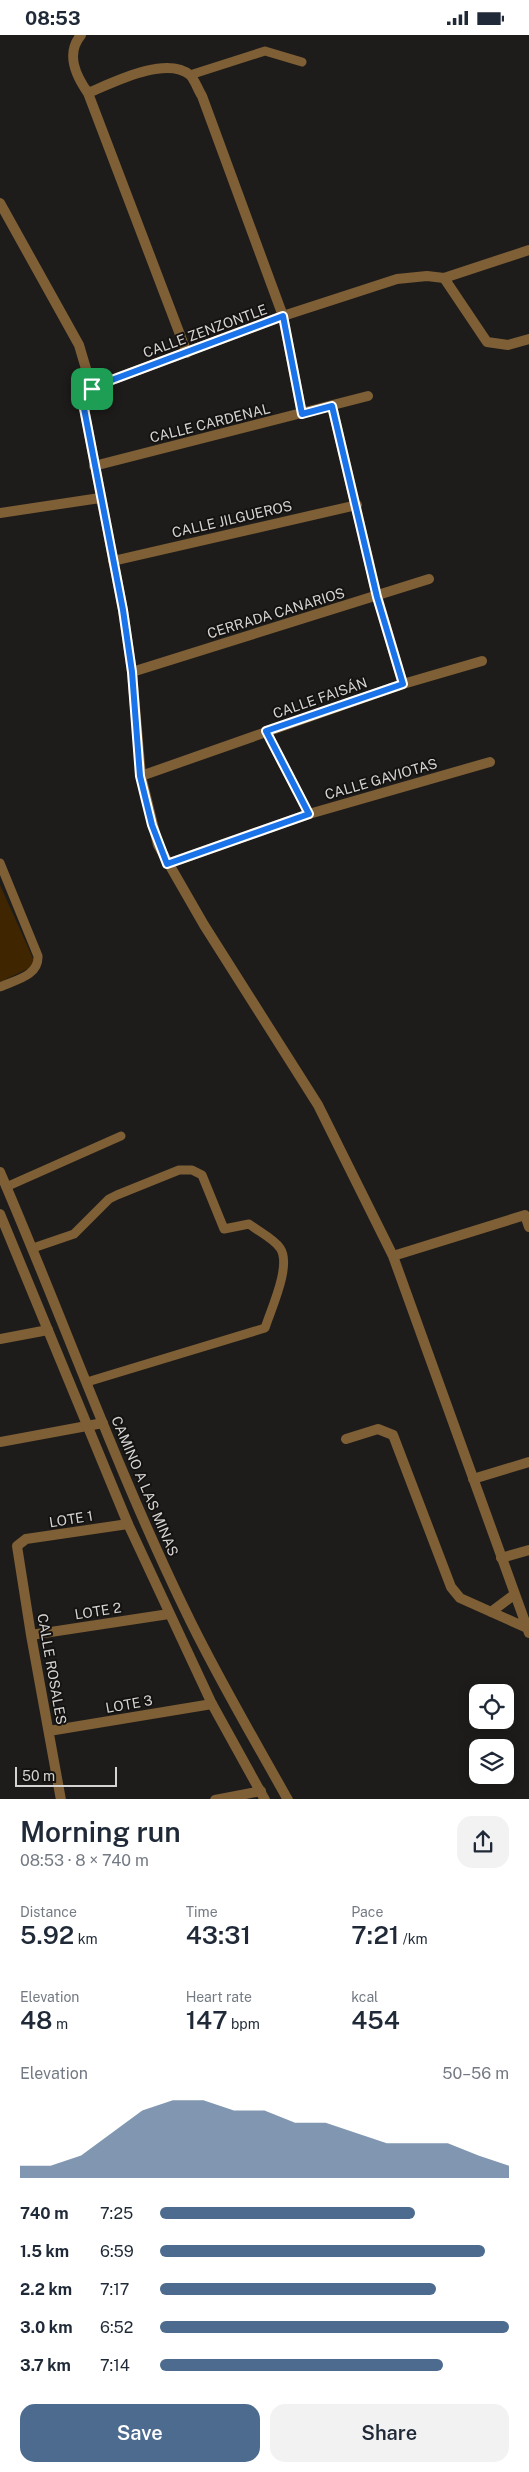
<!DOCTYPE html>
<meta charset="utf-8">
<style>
:root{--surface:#fff;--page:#f2f2f3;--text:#1f2937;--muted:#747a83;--accent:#4c6b8f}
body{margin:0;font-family:"Public Sans",sans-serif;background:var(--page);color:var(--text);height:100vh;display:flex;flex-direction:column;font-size:19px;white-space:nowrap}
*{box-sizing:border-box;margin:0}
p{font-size:16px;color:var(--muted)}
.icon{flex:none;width:28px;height:28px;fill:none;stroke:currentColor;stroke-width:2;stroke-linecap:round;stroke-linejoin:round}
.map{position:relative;height:1764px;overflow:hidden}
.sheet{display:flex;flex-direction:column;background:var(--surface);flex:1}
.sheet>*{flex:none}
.fabs{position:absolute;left:469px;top:1649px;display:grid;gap:10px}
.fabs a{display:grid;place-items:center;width:45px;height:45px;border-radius:10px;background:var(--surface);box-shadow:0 2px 12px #0003;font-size:25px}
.scale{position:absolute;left:15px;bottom:12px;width:102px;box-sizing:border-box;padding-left:5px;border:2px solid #d5d4d2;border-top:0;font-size:14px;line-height:18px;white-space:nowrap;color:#d5d4d2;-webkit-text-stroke:4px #151311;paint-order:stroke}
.pin{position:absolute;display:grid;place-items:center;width:42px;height:42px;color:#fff;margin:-21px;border-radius:10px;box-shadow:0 2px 8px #0006}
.round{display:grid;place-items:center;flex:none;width:52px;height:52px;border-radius:15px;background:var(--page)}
.summary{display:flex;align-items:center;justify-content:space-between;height:85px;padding:0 20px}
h1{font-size:28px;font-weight:600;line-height:38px}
.metrics{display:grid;grid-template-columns:repeat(3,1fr);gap:8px;height:85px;padding:5px 20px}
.metrics div{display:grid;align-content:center}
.metrics b{font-size:25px;font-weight:600}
.metrics small{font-size:14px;font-weight:400}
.metrics p{font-size:14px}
.chart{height:140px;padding:10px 20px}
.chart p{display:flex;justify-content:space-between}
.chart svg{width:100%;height:90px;margin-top:5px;fill:var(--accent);opacity:.7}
.primary-button{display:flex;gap:10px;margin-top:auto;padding:10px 20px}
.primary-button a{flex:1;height:58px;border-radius:15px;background:var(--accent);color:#fff;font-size:20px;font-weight:600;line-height:58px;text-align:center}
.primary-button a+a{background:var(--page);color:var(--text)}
ul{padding:0 20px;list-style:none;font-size:16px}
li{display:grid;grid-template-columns:80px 60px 1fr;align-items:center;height:38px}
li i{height:12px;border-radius:6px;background:var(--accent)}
.status{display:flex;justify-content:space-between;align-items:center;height:35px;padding:0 25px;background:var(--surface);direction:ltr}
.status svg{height:14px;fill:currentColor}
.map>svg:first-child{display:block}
.green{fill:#3f2500}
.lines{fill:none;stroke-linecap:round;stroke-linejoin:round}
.service{stroke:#7e5f36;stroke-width:9}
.minor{stroke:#7e5f36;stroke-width:10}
.tertiary{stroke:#7e5f36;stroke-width:10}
.route-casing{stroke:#fff;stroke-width:10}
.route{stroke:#1a73e8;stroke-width:6}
.labels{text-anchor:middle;stroke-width:4;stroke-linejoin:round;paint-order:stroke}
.street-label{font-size:14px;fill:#d5d4d2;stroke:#151311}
</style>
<div class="status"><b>08:53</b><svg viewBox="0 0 49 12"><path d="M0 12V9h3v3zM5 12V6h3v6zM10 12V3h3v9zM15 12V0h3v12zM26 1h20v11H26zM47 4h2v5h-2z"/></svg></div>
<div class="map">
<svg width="529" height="1765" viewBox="0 0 529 1765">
<rect width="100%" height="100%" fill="#1e1c1a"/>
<path class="green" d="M0,850L36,930L0,947Z"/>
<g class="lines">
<path class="service" d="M190,40L265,16L302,27
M0,828L38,921C39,941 15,945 0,952
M6,1152L121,1101
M33,1213L74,1199L109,1164L117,1160L179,1135H192L202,1140L224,1194L249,1189C258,1196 274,1204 280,1213C292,1230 271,1274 265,1293L87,1347"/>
<path class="minor" d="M81,0C65,19 76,41 88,58L187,318
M88,58C112,48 166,20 190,40C195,45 198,55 202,61L283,281L302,379
M0,168L79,310L92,354
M529,215L444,243L427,241L397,244L283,281L101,349L84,358L82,363L123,575L132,637L141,741L158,810L204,890L318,1070L393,1221L529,1598
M444,243L487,307L508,310L529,304
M332,371L377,561L403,649
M94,431L368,361
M0,478L100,463
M113,526L357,470
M132,637L429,544
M266,696L309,779
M141,741L403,649L482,626
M167,829L309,779L490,727
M393,1221L525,1180L529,1192
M0,1304L48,1295
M346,1404L378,1394L393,1400L451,1552L460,1563L527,1593
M0,1407L103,1388
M473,1444L529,1427
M501,1523L529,1515
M491,1577L515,1559
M31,1600L169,1579
M49,1696L212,1669
M61,1765L31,1600L17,1511L26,1504L128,1489
M215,1765L261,1756"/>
<path class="tertiary" d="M0,1137C63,1283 116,1433 185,1575C216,1640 253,1702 288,1765
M0,1179L128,1489L212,1669L265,1765"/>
</g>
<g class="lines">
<g class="route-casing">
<path id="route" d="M283,281L302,379L332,371L377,562L403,649L266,696L309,779L167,829L152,790L140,741L132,637L123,575L82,363L84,358L101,349Z"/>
</g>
<use href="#route" class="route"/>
</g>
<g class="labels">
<g class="street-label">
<text transform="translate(205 296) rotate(-20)" y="5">CALLE ZENZONTLE</text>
<text transform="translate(210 388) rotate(-14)" y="5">CALLE CARDENAL</text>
<text transform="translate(232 484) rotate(-13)" y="5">CALLE JILGUEROS</text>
<text transform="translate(276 578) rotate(-17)" y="5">CERRADA CANARIOS</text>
<text transform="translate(320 663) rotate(-19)" y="5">CALLE FAISÁN</text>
<text transform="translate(381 744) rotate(-16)" y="5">CALLE GAVIOTAS</text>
<text transform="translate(145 1451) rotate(67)" y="5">CAMINO A LAS MINAS</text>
<text transform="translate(71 1484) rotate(-9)" y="5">LOTE 1</text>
<text transform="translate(98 1576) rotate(-9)" y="5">LOTE 2</text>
<text transform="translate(52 1634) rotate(80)" y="5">CALLE ROSALES</text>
<text transform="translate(129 1669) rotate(-10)" y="5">LOTE 3</text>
</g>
</g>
</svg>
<div class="fabs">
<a><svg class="icon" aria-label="locate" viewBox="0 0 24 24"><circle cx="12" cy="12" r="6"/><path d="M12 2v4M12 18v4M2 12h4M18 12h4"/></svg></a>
<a><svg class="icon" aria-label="layers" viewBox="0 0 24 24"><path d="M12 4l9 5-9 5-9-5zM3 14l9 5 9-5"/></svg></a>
</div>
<div class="scale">50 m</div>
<div class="pin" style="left:92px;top:354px;background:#1e9e55"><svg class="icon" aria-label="arrive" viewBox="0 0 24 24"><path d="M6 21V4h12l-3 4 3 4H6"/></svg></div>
</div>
<section class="sheet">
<div class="summary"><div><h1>Morning run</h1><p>08:53 · 8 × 740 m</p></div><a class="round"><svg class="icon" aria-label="share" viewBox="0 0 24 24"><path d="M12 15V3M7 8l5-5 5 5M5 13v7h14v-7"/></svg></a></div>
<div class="metrics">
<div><p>Distance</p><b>5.92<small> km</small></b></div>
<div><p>Time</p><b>43:31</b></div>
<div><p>Pace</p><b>7:21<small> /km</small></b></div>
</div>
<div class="metrics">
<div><p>Elevation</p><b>48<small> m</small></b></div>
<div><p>Heart rate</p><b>147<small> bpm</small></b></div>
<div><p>kcal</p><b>454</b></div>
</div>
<div class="chart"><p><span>Elevation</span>50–56 m</p>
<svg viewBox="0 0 160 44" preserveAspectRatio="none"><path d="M0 44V38L10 38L20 33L30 22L40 11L50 6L60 6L70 11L80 11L90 17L100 17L110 22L120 27L130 27L140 27L150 33L160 38V44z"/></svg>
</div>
<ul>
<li><b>740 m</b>7:25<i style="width:73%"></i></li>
<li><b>1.5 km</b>6:59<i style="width:93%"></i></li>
<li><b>2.2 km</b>7:17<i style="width:79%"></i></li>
<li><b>3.0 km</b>6:52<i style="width:100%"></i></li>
<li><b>3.7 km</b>7:14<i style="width:81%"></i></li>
</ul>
<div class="primary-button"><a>Save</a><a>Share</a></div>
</section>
